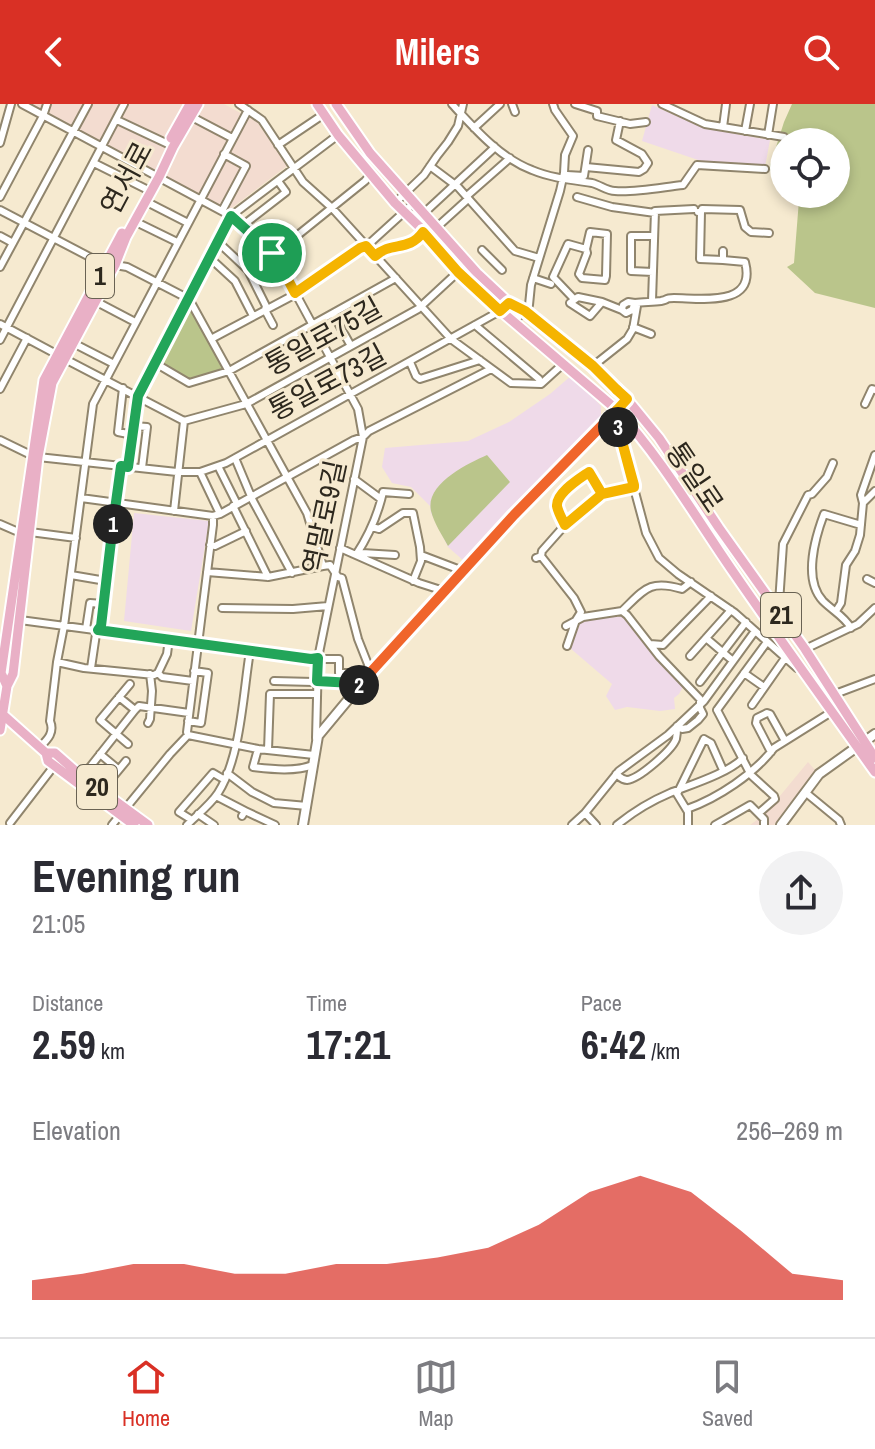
<!DOCTYPE html>
<meta charset="utf-8">
<style>
:root{--surface:#fff;--page:#f2f2f3;--text:#2b2b33;--muted:#7c7c81;--line:#e1e1e2;--accent:#d93025}
body{margin:0;font-family:"Archivo Narrow","Noto Sans KR",sans-serif;background:var(--page);color:var(--text);height:100vh;display:flex;flex-direction:column;font-size:30px;white-space:nowrap}
*{box-sizing:border-box;margin:0}
p{font-size:26px;color:var(--muted)}
.icon{flex:none;width:44px;height:44px;fill:none;stroke:currentColor;stroke-width:2;stroke-linecap:round;stroke-linejoin:round}
.map{position:relative;height:721px;overflow:hidden}
.panel{display:flex;flex-direction:column;background:var(--surface);flex:1}
.panel>*{flex:none}
.controls{position:absolute;left:770px;top:24px;display:grid;gap:16px}
.controls a{display:grid;place-items:center;width:80px;height:80px;border-radius:50%;background:var(--surface);box-shadow:0 4px 12px #0003;font-size:40px}
.pin{position:absolute;display:grid;place-items:center;width:68px;height:68px;color:#fff;margin:-34px;border:4px solid #fff;border-radius:50%;box-shadow:0 2px 8px #0007}
.km{position:absolute;width:40px;height:40px;margin:-20px;border-radius:50%;background:#222;color:#fff;font-size:22px;line-height:40px;text-align:center}
.round{display:grid;place-items:center;flex:none;width:84px;height:84px;border-radius:42px;background:var(--page)}
.summary{display:flex;align-items:center;justify-content:space-between;height:136px;padding:0 32px}
h1{font-size:44px;font-weight:700;line-height:60px}
.stats{display:grid;grid-template-columns:repeat(3,1fr);gap:12px;height:136px;padding:8px 32px}
.stats div{display:grid;align-content:center}
.stats b{font-size:40px;font-weight:700}
.stats small{font-size:22px;font-weight:400}
.stats p{font-size:22px}
.chart{height:224px;padding:16px 32px}
.chart p{display:flex;justify-content:space-between}
.chart svg{width:100%;height:144px;margin-top:8px;fill:var(--accent);opacity:.7}
header{display:flex;justify-content:space-between;align-items:center;height:104px;padding:0 32px;background:var(--accent);color:#fff;font-size:36px;font-weight:700}
.dock{display:flex;justify-content:space-around;align-items:center;height:112px;border-top:2px solid var(--line);background:var(--surface);font-size:22px;color:var(--muted)}
.dock a{display:grid;justify-items:center;gap:4px}
.dock .active{color:var(--accent)}
.map>svg:first-child{display:block}
.commercial{fill:#f3dcd0}
.education{fill:#efdae9}
.green{fill:#bac58b}
.lines{fill:none;stroke-linecap:round;stroke-linejoin:round}
.street-casing{stroke:#90856d;stroke-width:10}
.secondary-casing{stroke:#90856d;stroke-width:12}
.primary-casing{stroke:#fff;stroke-width:13}
.street{stroke:#fff;stroke-width:6}
.secondary{stroke:#fff;stroke-width:8}
.primary{stroke:#e9b0c6;stroke-width:9}
.split-1-casing{stroke:#fff;stroke-width:16}
.split-2-casing{stroke:#fff;stroke-width:16}
.split-3-casing{stroke:#fff;stroke-width:16}
.split-4-casing{stroke:#fff;stroke-width:16}
.split-5-casing{stroke:#fff;stroke-width:16}
.split-1{stroke:#22a559;stroke-width:10}
.split-2{stroke:#22a559;stroke-width:10}
.split-3{stroke:#f0652b;stroke-width:10}
.split-4{stroke:#f5b400;stroke-width:10}
.split-5{stroke:#f5b400;stroke-width:10}
.labels{text-anchor:middle;stroke-width:6;stroke-linejoin:round;paint-order:stroke}
.shield{fill:#f6ead0;stroke:#696253;stroke-width:2}
.shield-label{font-size:26px;font-weight:bold;fill:#2d281e}
.street-label{font-size:28px;fill:#2d281e;stroke:#f6ead0}
</style>
<header><svg class="icon" aria-label="back" viewBox="0 0 24 24"><path d="M15 5l-7 7 7 7"/></svg>Milers<svg class="icon" aria-label="search" viewBox="0 0 24 24"><circle cx="10" cy="10" r="6"/><path d="M15 15l6 6"/></svg></header>
<div class="map">
<svg width="875" height="721" viewBox="0 0 875 721">
<rect width="100%" height="100%" fill="#f6ead0"/>
<path class="commercial" d="M29,0H224L257,18L287,62L229,106Z
M808,658L815,666L774,721H750L765,710Z"/>
<path class="education" d="M652,1L703,24L770,36L765,63L707,59L642,37Z
M572,271L601,302V314L464,457L448,443L431,409L430,402L411,383L392,379L382,363L385,344L468,337L509,318L550,290Z
M134,409L209,417L191,527L124,517Z
M623,512L683,583L679,590L674,594L675,605L660,607L627,603L615,606L606,592L612,580L570,544L578,520L584,516Z"/>
<path class="green" d="M792,0H875V204L815,189L787,163L794,159L799,96L793,90H836V38H784V81L769,65L784,18Z
M188,201L225,266L190,276L158,258Z
M487,351L510,378L448,442C442,431 434,419 431,407C425,380 467,360 487,351Z"/>
<g class="lines">
<g class="street-casing">
<path id="street" d="M22,0L231,112L272,149L276,153L358,305L363,333L318,554L316,634
M239,0L262,16L303,78L332,104L451,235L511,279L541,280L563,260
M452,0C474,24 500,54 532,66C551,74 572,76 592,79C600,81 607,87 615,87C633,89 664,83 683,81L697,61L765,65
M512,0L515,8
M575,0L597,7V12L630,20L646,18
M662,0L705,20L784,33
M192,13L232,34
M117,16L168,40
M723,23L726,0
M474,24L500,0
M745,27L750,0
M768,31L773,0
M0,39L11,0
M278,41L324,10
M94,59L146,85
M430,62L458,83L515,147L539,154
M586,63L639,68L644,65L648,59L642,50L616,36L620,17
M563,73L567,71L584,72L588,46
M0,93L43,12L47,0
M577,93L612,103L655,109
M145,97L188,119
M395,99L424,71L437,52L448,38L458,22L463,0
M0,106L105,161
M222,107L246,62L224,50
M698,108H701L700,155L723,156
M701,108L702,105L740,106L745,123L751,128L769,129
M423,110L493,45L494,42
M134,117L177,138
M242,122L286,88L278,77
M436,124L468,95V91L510,54
M0,132L13,139
M218,138L248,166L266,202L265,206L273,221
M482,146L502,166
M272,149L278,147L365,77L371,70
M375,152C391,137 409,148 423,128
M210,154L235,177L253,212
M115,161L127,163L189,195L307,409L323,462L330,461L338,473L342,474L358,535L371,568
M0,163L88,0
M653,168L631,167V132H654
M533,174L551,180
M574,195L553,173L568,140L586,145L587,149L579,170L582,174L605,176L606,172L607,130L590,128L586,145
M95,197L135,218
M652,197L655,107L694,105
M602,198L578,193L570,199L590,212L602,198L622,206
M333,210L351,242
M514,218L529,201L531,181L560,87L564,69L565,51L573,32L555,6L553,0
M0,220L58,251
M475,221L539,275L541,280
M633,223L651,230
M211,235L290,193L370,139L414,99
M0,236L124,0
M73,239L114,260
M65,255L184,317L246,300L418,205L458,168
M410,258L416,272L420,275L480,256
M155,259L189,279L229,267L396,174
M593,262L627,235L633,225L637,202L635,199L628,198L623,201L622,206L626,209L632,206L635,199C644,198 653,198 661,197C671,195 663,194 674,194C700,194 757,204 745,158L723,156V147
M123,284L118,328L133,331
M0,285L27,234
M865,300L872,285L875,286
M617,306V321L646,429L659,454L678,470L735,509L797,564
M134,322L147,323L142,364
M0,336L33,352L38,353L177,368H200L226,359L500,207L509,199
M235,354L253,397L292,469
M218,362L237,400
M128,363L138,292L231,112L338,31
M200,368L220,410
M354,375L381,395
M81,394L213,412L220,410L354,336L363,333L369,327L491,265
M864,398L875,387
M233,402L268,473
M174,407L184,317
M213,412V421L187,628L188,631L258,645L314,651
M0,420L16,427H21
M565,421C562,415 558,408 557,402C556,389 579,375 589,368L602,390
M372,423L379,425L403,409H413L420,443L421,457L413,477
M30,428L76,434
M210,441L215,442L246,427
M340,444L419,479L444,487
M395,451L362,449L356,451C369,431 378,411 383,388L409,390
M421,451L463,467
M541,452L542,447L565,421L602,390L634,383
M536,454L541,452L574,494L581,508L576,516L567,542
M207,468L268,473L323,462
M71,471L106,477
M867,475L875,479
M222,504L293,505L328,502
M776,504L779,499L783,440L808,391L812,390L827,373L833,359
M836,507L841,499L846,461L855,447L860,431L863,399L861,391L875,351
M20,516L311,555H339V569H347L348,580
M566,522L583,513L622,507C644,486 649,475 682,485L691,478
M851,524C844,512 833,507 823,497C803,476 815,434 824,410L861,421
M86,525L90,499L103,500
M706,534L733,557
M650,540L663,541L711,492
M805,545L858,520L875,504
M690,552L731,506
M57,558L84,564L154,571L158,569L167,550L169,535
M91,564L96,530L101,522L121,362
M158,569L162,573L193,577
M744,569L764,583
M274,577L353,579L360,581
M700,578L746,518
M835,590L875,575
M119,593L135,606
M752,601L785,554
M135,606L139,602L189,609
M717,606L751,671L774,692L775,695L759,709
M717,606L767,538
M188,617L201,619L208,569L194,567
M148,619L150,615L152,587L150,570
M128,640L100,616L130,580
M39,644C47,636 55,629 50,617L57,558L64,522L93,300L248,6
M258,645L253,663C271,665 295,668 313,661
M268,646L270,590H317
M771,648L756,619L757,614L767,609L770,610L785,637
M100,650L118,665
M227,669L252,688L274,699L307,702
M616,670C620,673 622,676 627,676C639,675 672,646 676,635C677,630 677,626 677,622L682,625L688,624L698,616L703,610L700,604V595L659,552L627,511L622,507
M81,672L90,663L135,606
M102,686L126,657
M805,688L839,716L841,721
M216,692L245,707
M687,705C718,694 754,670 774,644L833,607
M585,709L596,721
M198,710L214,721
M242,712L245,707L275,721
M192,716L179,708L213,669L225,676
M10,719L54,662
M112,721L170,650L188,631
M187,721C197,711 210,701 218,689C241,653 243,589 250,547
M572,721L585,709L619,667L668,631L704,597L755,527
M617,721C633,708 651,697 670,689C690,681 729,669 743,654
M688,721V708L677,690L704,635L711,639L723,666
M715,721L750,701L764,715V721"/>
</g>
<g class="secondary-casing">
<path id="secondary" d="M303,721L318,632L367,573L514,411L627,295
M781,721L819,670L875,630"/>
</g>
<g class="primary-casing">
<path id="primary" d="M317,0L338,31L395,99L429,132L458,168L481,190L617,306C662,355 696,414 734,469C780,536 828,602 875,668
M336,0L370,49L477,169L509,199L525,207L593,262L627,295L659,334L719,424L805,545L875,654
M171,34L190,0
M620,330L622,318L629,319
M7,582L1,569L44,276L122,129
M0,608L46,649L48,657L134,721
M0,626L7,582L13,570L38,353L52,279L115,161L126,133L159,73L173,43L198,0
M46,649H55L81,672L148,721"/>
</g>
<use href="#street" class="street"/>
<use href="#secondary" class="secondary"/>
<use href="#primary" class="primary"/>
</g>
<g class="lines">
<g class="split-1-casing">
<path id="split-1" d="M113,420L121,362L128,363L138,292L231,112L272,149"/>
</g>
<g class="split-2-casing">
<path id="split-2" d="M113,420L101,522L98,526L311,555L318,554L317,577L353,579L359,581"/>
</g>
<g class="split-3-casing">
<path id="split-3" d="M359,581L514,411L617,306L618,323"/>
</g>
<g class="split-4-casing">
<path id="split-4" d="M617,286L627,295L617,306L630,320L625,317L622,318L620,330L634,383L602,390L565,421C562,415 558,408 557,402C556,389 579,375 589,368L602,390L634,383V381L620,330L618,323"/>
</g>
<g class="split-5-casing">
<path id="split-5" d="M272,149L276,153L295,189L360,144L366,142L375,152C391,137 409,148 423,128L458,168L500,207L509,199L525,207L593,262L617,286"/>
</g>
<use href="#split-1" class="split-1"/>
<use href="#split-2" class="split-2"/>
<use href="#split-3" class="split-3"/>
<use href="#split-4" class="split-4"/>
<use href="#split-5" class="split-5"/>
</g>
<g class="labels">
<g class="shield">
<rect x="86" y="150" width="28" height="44" rx="6"/>
<rect x="761" y="489" width="40" height="44" rx="6"/>
<rect x="77" y="661" width="40" height="44" rx="6"/>
</g>
<g class="shield-label">
<text x="100" y="181">1</text>
<text x="781" y="520">21</text>
<text x="97" y="692">20</text>
</g>
<g class="street-label">
<text transform="translate(126 74) rotate(-62)" y="10">연서로</text>
<text transform="translate(323 232) rotate(-29)" y="10">통일로75길</text>
<text transform="translate(327 278) rotate(-28)" y="10">통일로73길</text>
<text transform="translate(695 373) rotate(56)" y="10">통일로</text>
<text transform="translate(324 413) rotate(-78)" y="10">역말로9길</text>
</g>
</g>
</svg>
<div class="controls">
<a><svg class="icon" aria-label="locate" viewBox="0 0 24 24"><circle cx="12" cy="12" r="6"/><path d="M12 2v4M12 18v4M2 12h4M18 12h4"/></svg></a>
</div>
<div class="pin" style="left:272px;top:149px;background:#1e9e55"><svg class="icon" aria-label="arrive" viewBox="0 0 24 24"><path d="M6 21V4h12l-3 4 3 4H6"/></svg></div>
<b class="km" style="left:113px;top:420px">1</b>
<b class="km" style="left:359px;top:581px">2</b>
<b class="km" style="left:618px;top:323px">3</b>
</div>
<section class="panel">
<div class="summary"><div><h1>Evening run</h1><p>21:05</p></div><a class="round"><svg class="icon" aria-label="share" viewBox="0 0 24 24"><path d="M12 15V3M7 8l5-5 5 5M5 13v7h14v-7"/></svg></a></div>
<div class="stats">
<div><p>Distance</p><b>2.59<small> km</small></b></div>
<div><p>Time</p><b>17:21</b></div>
<div><p>Pace</p><b>6:42<small> /km</small></b></div>
</div>
<div class="chart"><p><span>Elevation</span>256–269 m</p>
<svg viewBox="0 0 160 44" preserveAspectRatio="none"><path d="M0 44V38L10 36L20 33L30 33L40 36L50 36L60 33L70 33L80 31L90 28L100 21L110 11L120 6L130 11L140 23L150 36L160 38V44z"/></svg>
</div>
</section>
<nav class="dock">
<a class="active"><svg class="icon" aria-label="home" viewBox="0 0 24 24"><path d="M3 11l9-7 9 7M6 9v11h12V9"/></svg>Home</a>
<a><svg class="icon" aria-label="map" viewBox="0 0 24 24"><path d="M3 6l6-2 6 2 6-2v14l-6 2-6-2-6 2zM9 4v14M15 6v14"/></svg>Map</a>
<a><svg class="icon" aria-label="saved" viewBox="0 0 24 24"><path d="M7 4h10v16l-5-4-5 4z"/></svg>Saved</a>
</nav>
